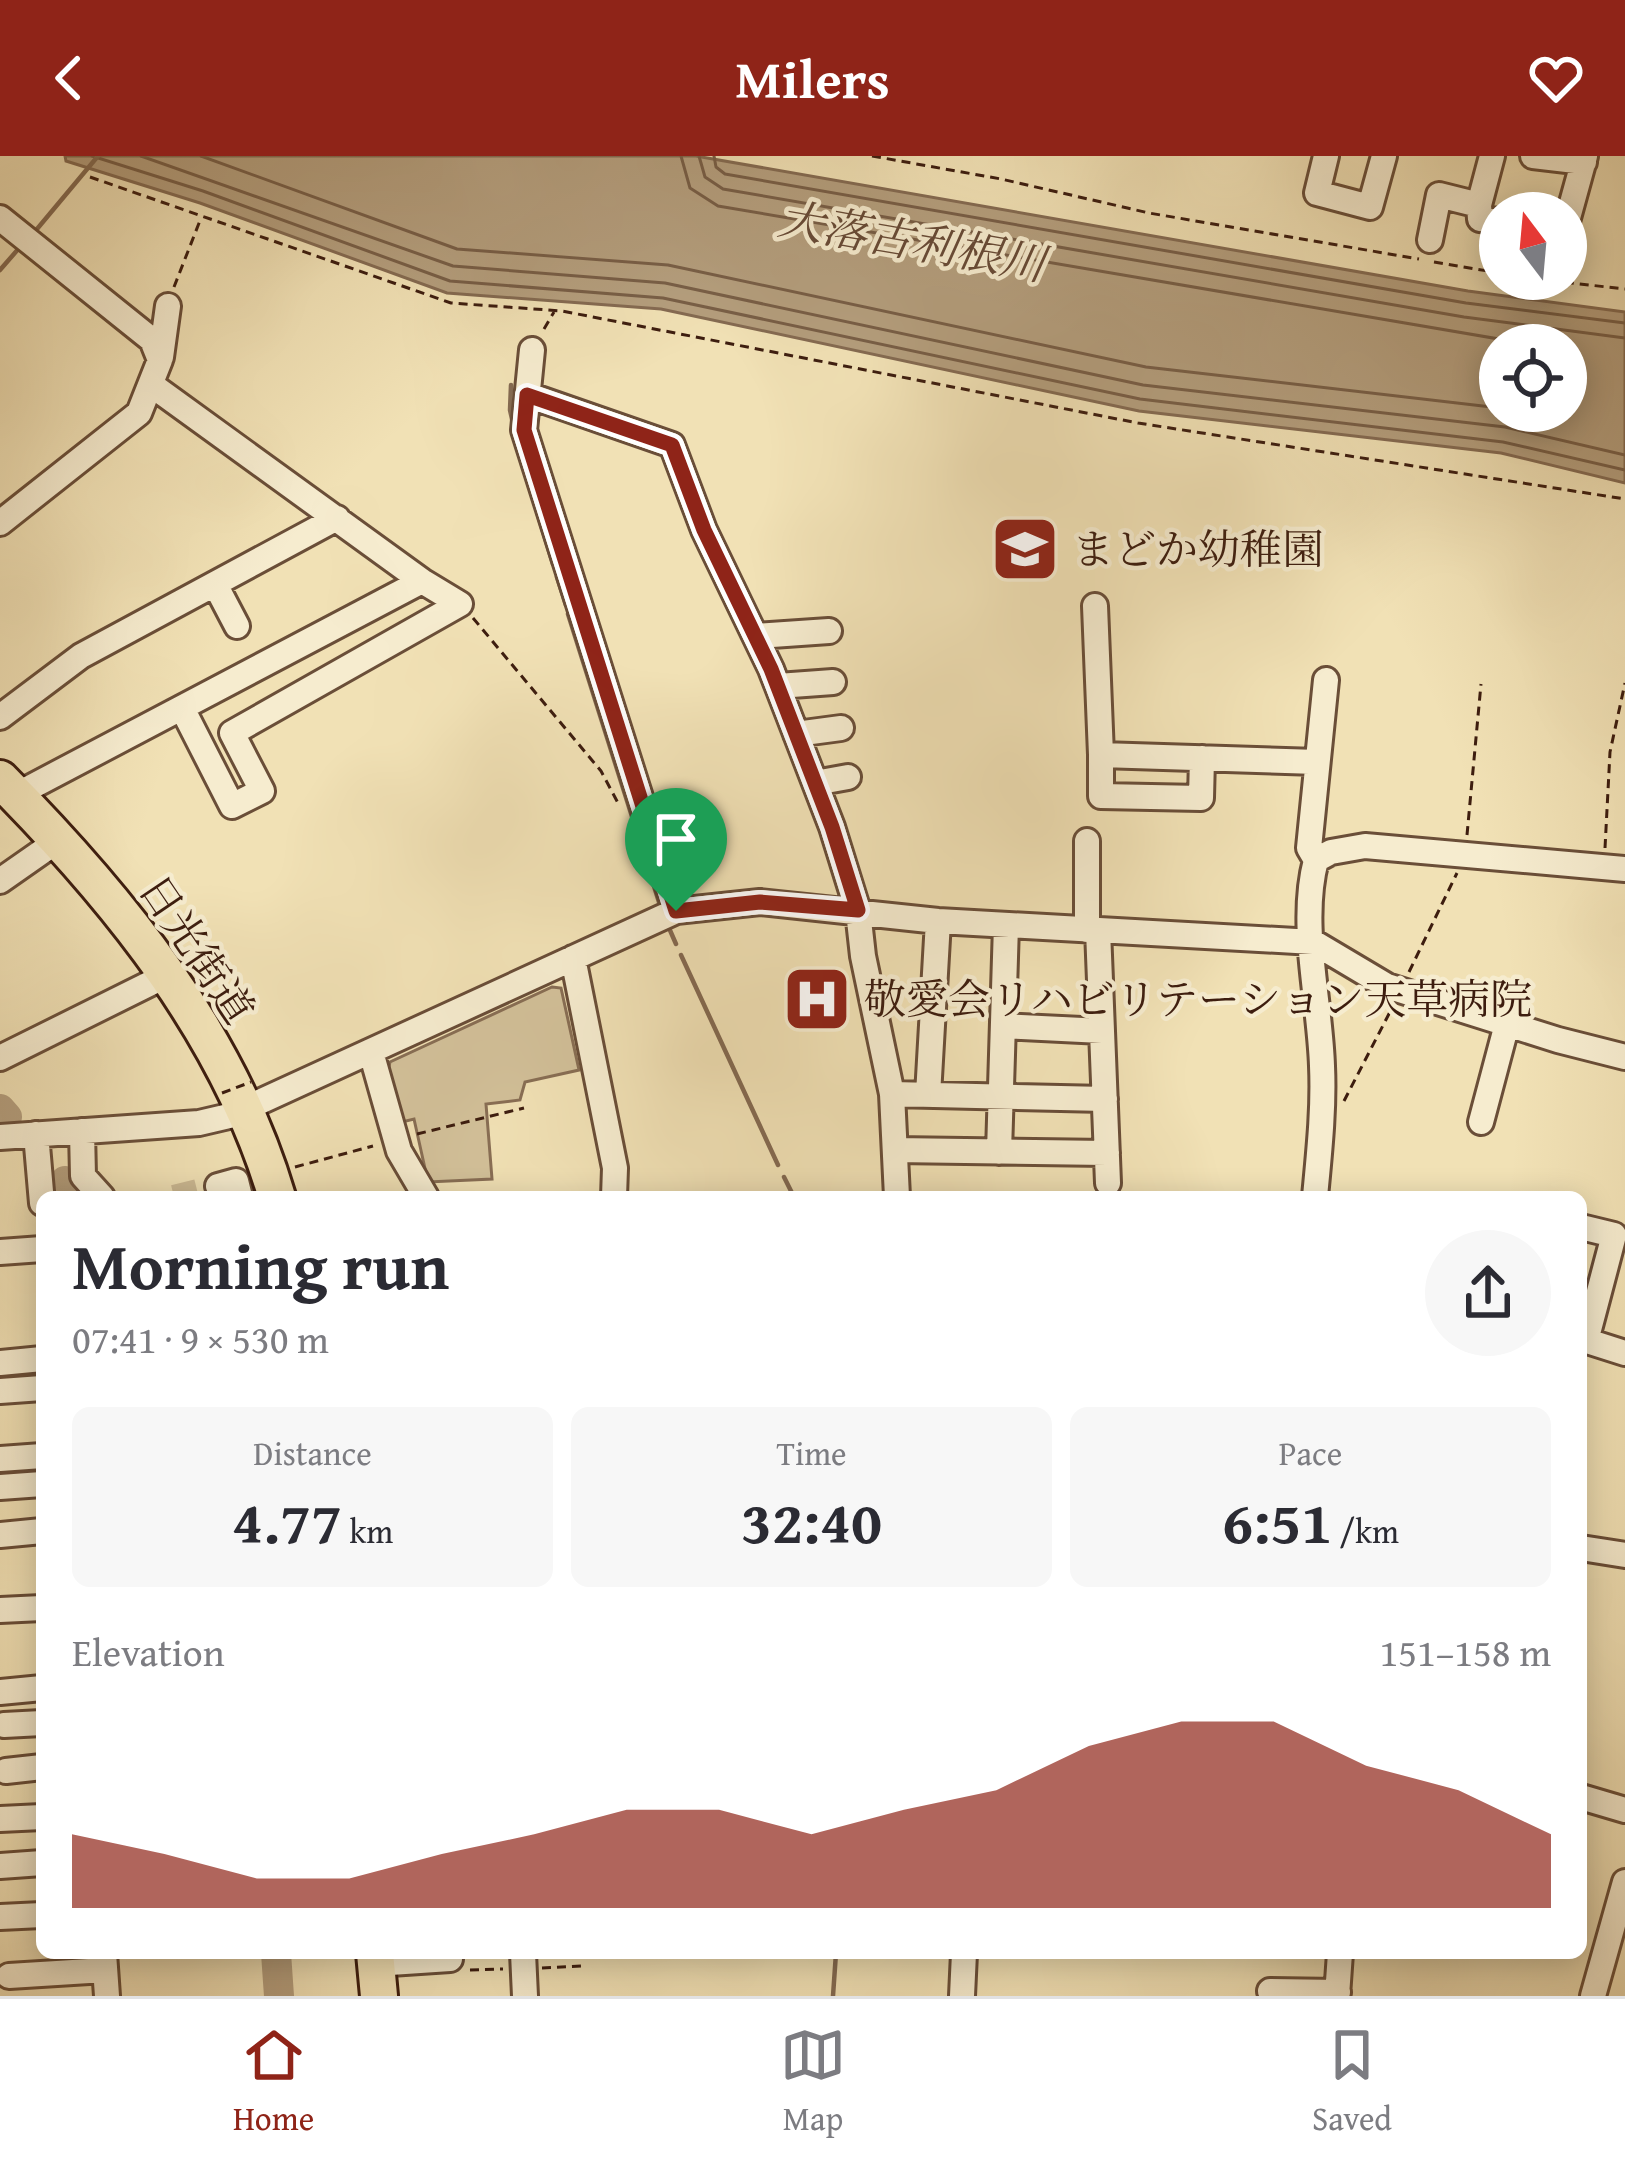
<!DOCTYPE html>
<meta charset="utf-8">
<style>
:root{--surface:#fff;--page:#f7f7f7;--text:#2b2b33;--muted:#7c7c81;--line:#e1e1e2;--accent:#8f2418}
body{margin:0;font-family:"Gentium Book Plus","Noto Serif JP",serif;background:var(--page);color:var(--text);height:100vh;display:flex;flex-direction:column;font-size:45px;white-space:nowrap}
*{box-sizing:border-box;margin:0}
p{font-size:39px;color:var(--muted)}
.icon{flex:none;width:66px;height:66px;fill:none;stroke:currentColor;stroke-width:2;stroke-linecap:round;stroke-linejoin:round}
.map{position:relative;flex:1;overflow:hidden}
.details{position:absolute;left:36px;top:1035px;width:1551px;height:768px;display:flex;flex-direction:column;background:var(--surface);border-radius:18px;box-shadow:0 6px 30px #0003}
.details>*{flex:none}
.needle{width:78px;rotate:344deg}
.controls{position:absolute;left:1479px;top:36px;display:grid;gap:24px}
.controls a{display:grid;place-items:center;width:108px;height:108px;border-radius:50%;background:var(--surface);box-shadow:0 6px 30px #0003;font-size:60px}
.pin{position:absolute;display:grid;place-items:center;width:102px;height:102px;color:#fff;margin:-123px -51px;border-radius:50% 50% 50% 0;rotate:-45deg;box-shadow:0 0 12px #0007}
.pin .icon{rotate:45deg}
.round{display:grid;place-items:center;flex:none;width:126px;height:126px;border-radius:63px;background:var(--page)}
.summary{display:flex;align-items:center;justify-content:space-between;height:204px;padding:0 36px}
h1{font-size:66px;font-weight:700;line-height:90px}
.figures{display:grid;grid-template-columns:repeat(3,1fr);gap:18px;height:204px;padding:12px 36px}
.figures div{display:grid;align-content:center;border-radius:18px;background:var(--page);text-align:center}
.figures b{font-size:60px;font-weight:700}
.figures small{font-size:33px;font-weight:400}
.figures p{font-size:33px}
.chart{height:336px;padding:24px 36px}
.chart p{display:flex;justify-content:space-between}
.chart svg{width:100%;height:216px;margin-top:12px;fill:var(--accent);opacity:.7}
header{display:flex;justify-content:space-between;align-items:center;height:156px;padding:0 36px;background:var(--accent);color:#fff;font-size:54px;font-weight:700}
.tab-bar{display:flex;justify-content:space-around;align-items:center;height:168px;border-top:3px solid var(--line);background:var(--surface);font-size:33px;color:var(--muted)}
.tab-bar a{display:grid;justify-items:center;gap:6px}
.tab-bar .current{color:var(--accent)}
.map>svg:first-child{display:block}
.green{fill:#d2c099;stroke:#886e54;stroke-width:3}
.water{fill:#b49e7d;stroke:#846a51;stroke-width:3;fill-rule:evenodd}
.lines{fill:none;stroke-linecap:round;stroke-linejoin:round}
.shore{stroke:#785e46;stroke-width:3}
.stream{stroke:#846a51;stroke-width:4.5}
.river{stroke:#b49e7d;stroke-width:30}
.minor-tunnel{stroke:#cdba94;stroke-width:24;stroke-dasharray:24 12;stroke-linecap:butt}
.minor-casing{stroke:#6a4e38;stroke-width:30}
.highway-casing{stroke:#3d1d0f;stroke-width:42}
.path{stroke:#3d1d0f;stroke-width:3;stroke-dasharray:9 6;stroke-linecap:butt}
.minor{stroke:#f6eccf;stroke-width:24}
.highway{stroke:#f1e1b5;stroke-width:36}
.path-bridge{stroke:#3d1d0f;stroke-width:3;stroke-dasharray:9 6;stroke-linecap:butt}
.route-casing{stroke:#fff;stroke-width:24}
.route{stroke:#8f2418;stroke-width:15}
.labels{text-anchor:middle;stroke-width:9;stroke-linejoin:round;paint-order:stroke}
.poi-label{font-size:42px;fill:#3d1d0f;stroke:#f6eccf;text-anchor:start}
.street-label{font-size:42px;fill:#3d1d0f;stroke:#f6eccf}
.water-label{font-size:45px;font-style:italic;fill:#674a36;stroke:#f6eccf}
</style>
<header><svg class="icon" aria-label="back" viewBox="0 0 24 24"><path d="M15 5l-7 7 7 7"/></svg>Milers<svg class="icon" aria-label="heart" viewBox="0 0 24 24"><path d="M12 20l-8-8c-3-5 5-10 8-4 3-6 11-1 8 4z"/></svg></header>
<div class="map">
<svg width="1625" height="1840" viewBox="0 0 1625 1840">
<rect width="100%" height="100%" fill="#f1e1b5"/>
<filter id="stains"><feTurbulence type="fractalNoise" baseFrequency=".00167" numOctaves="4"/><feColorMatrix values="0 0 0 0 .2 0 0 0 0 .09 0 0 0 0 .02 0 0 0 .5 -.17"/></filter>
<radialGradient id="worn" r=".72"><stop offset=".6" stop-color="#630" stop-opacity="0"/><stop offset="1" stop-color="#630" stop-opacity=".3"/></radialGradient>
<path class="green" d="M552,831L561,832L579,914L525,926L520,944L486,948L492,1023L428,1026L414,963L402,966L388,915L390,906Z"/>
<path class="water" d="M65,0H696L1468,135L1625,156V327L1501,297L1139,255L661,153L447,137L200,47L66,5ZM1500,189H1566V255H1500Z"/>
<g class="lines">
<path class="shore" d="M92,0L203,35L450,125L663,142L1140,243L1503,286L1625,314
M141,0L453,110L665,127L1143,229L1505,271L1625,299
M201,0L457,93L668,109L1146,211L1500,252
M681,0L690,32L718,50L1534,189
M699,0L705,21L723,33L1464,161L1625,182
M714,0L716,11L725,18L1466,147L1625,167"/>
<path class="stream" d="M32,79L98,0
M0,114L20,91
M511,229L510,254L514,272
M538,359L553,408
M557,421L566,449
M568,458L659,746
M669,772L676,788
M681,799L778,1009
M784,1021L794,1041
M833,1840L836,1797"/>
<path class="river" d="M0,953L7,961
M65,1025L79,1041
M276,1797L279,1840"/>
<path class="minor-tunnel" d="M174,1041L218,1030"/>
<g class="minor-casing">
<path id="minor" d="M1326,0L1317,37L1370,51L1384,0
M1492,0L1479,49L1480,63L1500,65
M1533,0L1584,6
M0,62L152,184L160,204L139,257L0,367
M1566,69L1585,0
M1430,84L1439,39L1479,49
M532,194L524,274L676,755
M161,201L168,150
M153,230L422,425L460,448L232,577L262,635L232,650L182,552
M528,239L672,289L704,374L771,513L832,671L858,755L863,800L892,938L897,1041
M215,428L237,470
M1095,450L1101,599L1317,606
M757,480L829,475
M778,530L833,526
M0,561L81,500L337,362
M796,578L841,572
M1101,599V640L1201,642L1202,602
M815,627L848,621
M16,639L422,425
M1087,685V774
M1316,704L1309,692L1326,524
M0,725L60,683
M1098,774L1108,1027
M573,802L615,1012L614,1041
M1003,870L1102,875
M371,896L399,995L426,1041
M0,902L167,819
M892,938L1105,943
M928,939L938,765
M1481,966L1507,868
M82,975L83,1020L102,1041
M36,978L42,1047
M0,981L199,967L229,960L676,755L760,746L938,765L1313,786L1387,830L1558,884L1625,901
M895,994L1107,997
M999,996L1006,769
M218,1030L236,1025L240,1041
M1315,1041C1319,998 1324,953 1322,910C1320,844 1299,768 1316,704L1331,696L1365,690L1625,713
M1581,1071L1614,1079L1586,1185
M0,1096L42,1093
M1581,1183L1625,1197
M0,1207L42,1203
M0,1235L42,1232
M0,1303L42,1300
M0,1331L42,1328
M0,1379L42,1375
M1581,1392L1625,1399
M0,1454L42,1452
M0,1536L42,1532
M4,1569L42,1567
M6,1615L42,1611
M1581,1641L1625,1654
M0,1663L42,1661
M0,1710L42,1707
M0,1761L42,1759
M104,1797L107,1840
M523,1797L525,1840
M390,1807L450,1803V1797
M9,1820L105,1814
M1270,1835L1338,1836
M962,1840L964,1797
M1337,1840L1340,1797
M1593,1840L1625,1726"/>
</g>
<g class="highway-casing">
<path id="highway" d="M0,623C118,742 229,878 277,1041
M375,1797L379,1840"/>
</g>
<path class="path" d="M872,0L1001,23L1149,57L1419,103
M90,21L451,147L562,155L1138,267L1625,343
M1434,106L1500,117
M1535,123L1625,133
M174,131L201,62
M544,173L554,156
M473,462L601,615L618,647
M1467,679L1481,528
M1605,692L1610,596L1625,527
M1409,816L1457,717
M1344,945L1392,852
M417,978L524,952
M295,1011L373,990
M542,1812L583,1810
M470,1814L503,1813"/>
<use href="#minor" class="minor"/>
<use href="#highway" class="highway"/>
<path class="path-bridge" d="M222,937L251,926"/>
</g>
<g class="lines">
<g class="route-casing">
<path id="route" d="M527,239L672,289L704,374L771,513L832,671L858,754L760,746L676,755L524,274Z"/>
</g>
<use href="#route" class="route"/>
</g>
<defs>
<g id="school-square" transform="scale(3.45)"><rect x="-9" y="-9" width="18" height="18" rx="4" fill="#8f2418" stroke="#f6eccf"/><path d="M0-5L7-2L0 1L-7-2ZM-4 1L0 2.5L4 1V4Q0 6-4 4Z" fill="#fff"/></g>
<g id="hospital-square" transform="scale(3.45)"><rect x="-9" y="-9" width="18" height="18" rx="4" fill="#8f2418" stroke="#f6eccf"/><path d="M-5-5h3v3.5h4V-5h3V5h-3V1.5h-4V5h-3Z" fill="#fff"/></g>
</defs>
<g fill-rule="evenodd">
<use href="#school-square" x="1025" y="393"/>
<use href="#hospital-square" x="817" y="843"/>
</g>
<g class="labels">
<g class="poi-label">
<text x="1072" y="408">まどか幼稚園</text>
<text x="864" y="858">敬愛会リハビリテーション天草病院</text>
</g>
<g class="street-label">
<text transform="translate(197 793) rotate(56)" y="15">日光街道</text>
</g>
<g class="water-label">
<text transform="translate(912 85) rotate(10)" y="16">大落古利根川</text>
</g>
</g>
<rect width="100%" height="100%" filter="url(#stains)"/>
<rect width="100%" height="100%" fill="url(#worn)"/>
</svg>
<div class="controls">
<a><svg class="needle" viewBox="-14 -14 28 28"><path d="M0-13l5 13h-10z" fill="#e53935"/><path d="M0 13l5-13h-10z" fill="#7c7c81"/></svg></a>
<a><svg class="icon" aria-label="locate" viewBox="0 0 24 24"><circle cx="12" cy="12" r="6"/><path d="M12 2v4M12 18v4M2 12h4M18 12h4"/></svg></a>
</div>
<div class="pin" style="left:676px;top:755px;background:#1e9e55"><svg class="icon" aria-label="arrive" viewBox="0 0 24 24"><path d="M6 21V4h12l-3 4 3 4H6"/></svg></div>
<section class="details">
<div class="summary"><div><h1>Morning run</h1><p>07:41 · 9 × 530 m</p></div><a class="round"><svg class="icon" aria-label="share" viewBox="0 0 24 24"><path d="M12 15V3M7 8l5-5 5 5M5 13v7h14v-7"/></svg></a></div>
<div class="figures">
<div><p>Distance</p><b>4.77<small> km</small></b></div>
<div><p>Time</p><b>32:40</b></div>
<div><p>Pace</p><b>6:51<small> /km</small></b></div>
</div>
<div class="chart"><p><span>Elevation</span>151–158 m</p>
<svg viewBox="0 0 160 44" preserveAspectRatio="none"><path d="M0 44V29L10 33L20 38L30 38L40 33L50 29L60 24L70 24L80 29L90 24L100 20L110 11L120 6L130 6L140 15L150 20L160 29V44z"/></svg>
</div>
</section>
</div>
<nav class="tab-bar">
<a class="current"><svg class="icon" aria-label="home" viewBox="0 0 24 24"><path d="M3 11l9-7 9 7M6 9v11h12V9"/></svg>Home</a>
<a><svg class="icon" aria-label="map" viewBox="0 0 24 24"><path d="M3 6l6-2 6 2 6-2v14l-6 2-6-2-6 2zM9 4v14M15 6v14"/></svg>Map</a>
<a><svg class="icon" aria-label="saved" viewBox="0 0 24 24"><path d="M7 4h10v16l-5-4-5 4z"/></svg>Saved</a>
</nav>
